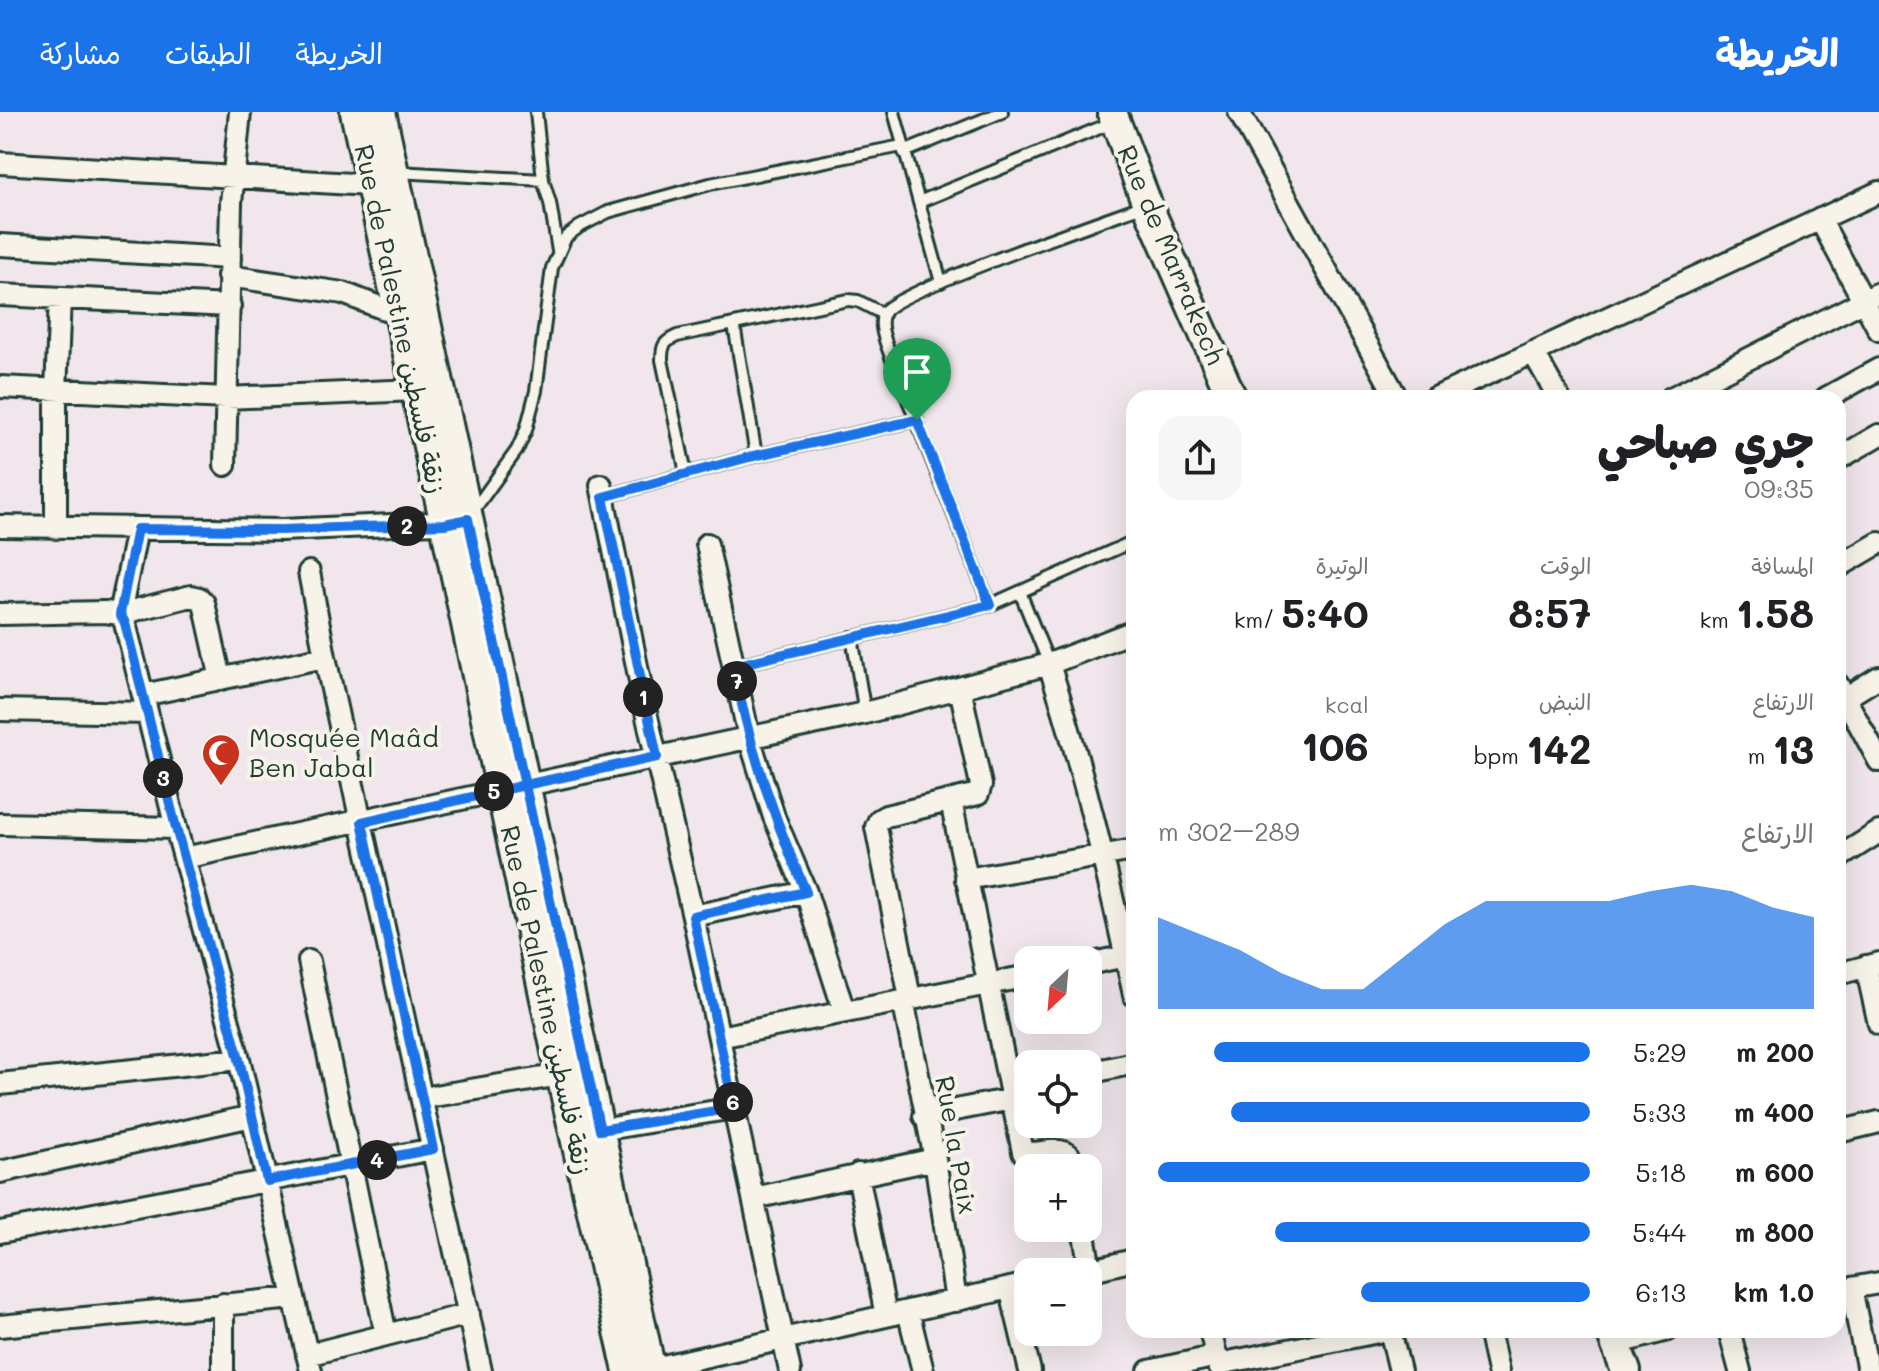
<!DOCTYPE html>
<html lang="ar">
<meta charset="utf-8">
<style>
:root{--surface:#fff;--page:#f6f6f6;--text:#202124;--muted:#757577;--accent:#1a73e8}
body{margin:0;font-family:Mali,"Playpen Sans Arabic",sans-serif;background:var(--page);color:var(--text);direction:rtl;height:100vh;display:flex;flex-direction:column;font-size:30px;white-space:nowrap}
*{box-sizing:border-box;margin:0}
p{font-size:26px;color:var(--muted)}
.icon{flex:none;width:44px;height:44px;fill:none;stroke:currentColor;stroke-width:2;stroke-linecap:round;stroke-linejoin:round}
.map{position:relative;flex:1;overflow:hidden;direction:ltr}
.sheet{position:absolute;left:1126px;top:278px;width:720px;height:948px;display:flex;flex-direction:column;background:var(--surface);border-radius:24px;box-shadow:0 8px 32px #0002;direction:rtl}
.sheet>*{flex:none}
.needle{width:52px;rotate:206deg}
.buttons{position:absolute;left:1014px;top:834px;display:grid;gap:16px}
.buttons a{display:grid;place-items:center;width:88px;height:88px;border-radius:16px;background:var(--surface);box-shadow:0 8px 32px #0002;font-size:40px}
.pin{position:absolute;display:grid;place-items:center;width:68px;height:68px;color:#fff;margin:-82px -34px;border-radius:50% 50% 50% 0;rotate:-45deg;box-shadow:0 0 8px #0007}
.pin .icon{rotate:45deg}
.km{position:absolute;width:40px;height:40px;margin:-20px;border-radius:50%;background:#222;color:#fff;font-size:22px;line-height:40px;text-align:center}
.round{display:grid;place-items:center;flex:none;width:84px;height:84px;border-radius:24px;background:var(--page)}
.summary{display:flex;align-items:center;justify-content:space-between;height:136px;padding:0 32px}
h1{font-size:44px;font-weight:800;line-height:60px}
.stats{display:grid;grid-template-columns:repeat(3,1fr);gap:12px;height:136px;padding:8px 32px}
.stats div{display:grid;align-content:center}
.stats b{font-size:40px;font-weight:800}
.stats small{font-size:22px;font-weight:400}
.stats p{font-size:22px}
.chart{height:224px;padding:16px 32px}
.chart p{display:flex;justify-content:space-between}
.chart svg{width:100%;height:144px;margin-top:8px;fill:var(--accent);opacity:.7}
ul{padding:0 32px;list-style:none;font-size:26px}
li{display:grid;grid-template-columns:128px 96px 1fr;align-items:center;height:60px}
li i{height:20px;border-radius:10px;background:var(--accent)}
header{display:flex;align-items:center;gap:48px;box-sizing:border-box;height:112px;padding:0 40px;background:var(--accent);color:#fff}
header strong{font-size:38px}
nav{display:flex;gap:44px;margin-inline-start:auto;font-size:28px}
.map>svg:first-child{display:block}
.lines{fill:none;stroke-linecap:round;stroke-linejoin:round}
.lane-casing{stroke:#1f3d34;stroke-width:16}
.street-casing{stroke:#1f3d34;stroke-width:26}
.secondary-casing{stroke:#1f3d34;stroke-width:34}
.lane{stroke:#f7f3e8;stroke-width:10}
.street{stroke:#f7f3e8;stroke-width:20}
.secondary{stroke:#f7f3e8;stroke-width:28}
.route-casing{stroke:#fff;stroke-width:16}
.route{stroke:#1a73e8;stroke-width:10}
.labels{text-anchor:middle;stroke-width:8;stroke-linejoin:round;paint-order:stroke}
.street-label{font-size:26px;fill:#1f3d34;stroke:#f7f3e8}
.poi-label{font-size:26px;fill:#1f3d34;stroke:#f7f3e8;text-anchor:start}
</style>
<header>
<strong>الخريطة</strong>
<nav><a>الخريطة</a><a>الطبقات</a><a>مشاركة</a></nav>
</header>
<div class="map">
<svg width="1879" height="1259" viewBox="0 0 1879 1259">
<rect width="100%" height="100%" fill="#f0e6ec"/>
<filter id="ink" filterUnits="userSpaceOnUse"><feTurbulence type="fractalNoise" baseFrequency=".0125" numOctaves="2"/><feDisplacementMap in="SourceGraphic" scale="16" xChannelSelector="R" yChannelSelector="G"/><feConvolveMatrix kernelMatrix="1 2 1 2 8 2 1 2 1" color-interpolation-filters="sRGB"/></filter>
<g filter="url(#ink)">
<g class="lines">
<g class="lane-casing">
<path id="lane" d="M536,0L543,68L550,91L558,139
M894,0L941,170
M904,40L1002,0
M397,60L543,68
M919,90L1114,10
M734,213L756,343
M686,361L662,248C662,233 664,230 677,224L848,188L858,189L883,202
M603,385L749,345L917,308
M471,402L517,338L526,318L536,279L552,156L566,125L579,115L608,100L710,72L902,34
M1020,480L1049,552
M990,493L892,248C888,235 877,214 884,200C896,180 1109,106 1145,93
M852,525L865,601
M734,554L990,493L1134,429"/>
</g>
<g class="street-casing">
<path id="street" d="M1239,0L1397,286
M0,51L369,73
M1820,107L1879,218
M0,133L230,146
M228,164L343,181L400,203
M0,183L230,194
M1533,240L1559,286
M0,275L226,286L416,278
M1435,286L1879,80
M1671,286L1879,181
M1826,286L1879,257
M1838,347L1879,323
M225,353L231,91L240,0
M601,373L647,605L693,804L790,1259
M0,414L282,418L456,410
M56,416V279L60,186
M137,417L120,502L191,484L199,486L204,491L221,567
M707,432L749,625L774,705L806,780L844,899
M1838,455L1879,431
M309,460L325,545L481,1259
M0,502L105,500L120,502L125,511L176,716L239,947L311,1259
M1049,552C1084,660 1110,771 1134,883
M1838,573L1879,649
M143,583L325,545
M1845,586L1879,565
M0,598L147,601
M0,712L176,716
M184,746L865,601L1049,552L1134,519
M1838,746L1879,720
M966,767L1134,738
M693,804L806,780
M309,849L386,1223
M1088,852L1126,844
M1866,854L1879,912
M1838,862L1879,851
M910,886L876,715L879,708L886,704L978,682L981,673L960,576
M903,888L935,1047L956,1189
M719,925L1028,864
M1088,961L1134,951
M0,972L239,947
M422,986L561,963
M1012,987L1023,1040C1038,1044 1056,1033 1069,1043L1072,1056
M924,1004L1012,987L951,689
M600,1018L734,996
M1838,1020L1879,1010
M0,1060L252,1004
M858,1062L886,1204
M754,1086L935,1047
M1083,1116L1090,1158
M0,1120L433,1037
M1083,1160L1134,1148
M1010,1176L1030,1259
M1851,1176L1868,1259
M1840,1178L1879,1171
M223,1192V1259
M908,1199L923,1259
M0,1214L294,1186
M1210,1218L1219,1255
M1390,1218L1400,1259
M1489,1218L1498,1259
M1729,1218L1740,1259
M1615,1232L1668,1218
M307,1243L469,1202
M1219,1252L1388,1218
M641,1259L1028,1172
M1149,1259L1217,1244"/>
</g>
<g class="secondary-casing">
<path id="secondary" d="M355,0L445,412L561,963L628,1259
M381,0L651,1259
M1112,0L1147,92L1232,286
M1610,1218L1626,1259"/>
</g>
<use href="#lane" class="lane"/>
<use href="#street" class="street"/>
<use href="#secondary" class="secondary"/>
</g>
</g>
<g class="lines" filter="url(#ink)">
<g class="route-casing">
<path id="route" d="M917,308L749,345L603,385L657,645L525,673L468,407L445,412L282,418L137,417L120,502L125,511L176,716L239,947L267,1069L433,1037L362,710L525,673L600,1018L734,996L693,804L806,780C774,707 748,633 734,554L990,493L917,308"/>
</g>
<use href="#route" class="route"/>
</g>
<defs>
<g id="mosque-pin" transform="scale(2)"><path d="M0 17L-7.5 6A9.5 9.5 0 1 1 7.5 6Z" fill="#c8321e" stroke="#f7f3e8"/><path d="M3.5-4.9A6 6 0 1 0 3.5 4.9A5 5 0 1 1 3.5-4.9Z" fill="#fff"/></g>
</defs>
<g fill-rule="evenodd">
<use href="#mosque-pin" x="221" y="641"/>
</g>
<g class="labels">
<g class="street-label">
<text transform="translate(1171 143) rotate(67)" y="9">Rue de Marrakech</text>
<text transform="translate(400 207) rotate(78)" y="9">Rue de Palestine زنقة فلسطين</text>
<text transform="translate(546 888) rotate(78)" y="9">Rue de Palestine زنقة فلسطين</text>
<text transform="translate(956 1033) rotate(80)" y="9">Rue la Paix</text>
</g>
<g class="poi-label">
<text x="249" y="635">Mosquée Maâd<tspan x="249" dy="30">Ben Jabal</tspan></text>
</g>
</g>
</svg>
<div class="buttons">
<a><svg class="needle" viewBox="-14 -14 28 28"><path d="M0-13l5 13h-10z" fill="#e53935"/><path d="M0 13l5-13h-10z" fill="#757577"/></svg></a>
<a><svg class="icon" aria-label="locate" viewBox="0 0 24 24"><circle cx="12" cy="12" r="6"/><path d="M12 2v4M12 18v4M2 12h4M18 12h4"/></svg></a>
<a>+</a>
<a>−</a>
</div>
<div class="pin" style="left:917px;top:308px;background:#1e9e55"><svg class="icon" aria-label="arrive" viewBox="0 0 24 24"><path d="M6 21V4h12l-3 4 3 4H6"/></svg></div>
<b class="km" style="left:643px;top:585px">1</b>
<b class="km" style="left:407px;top:414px">2</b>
<b class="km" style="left:163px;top:666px">3</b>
<b class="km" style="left:377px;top:1048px">4</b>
<b class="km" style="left:494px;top:679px">5</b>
<b class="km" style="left:733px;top:990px">6</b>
<b class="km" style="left:737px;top:569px">7</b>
<section class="sheet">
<div class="summary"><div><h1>جري صباحي</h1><p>09:35</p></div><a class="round"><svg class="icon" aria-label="share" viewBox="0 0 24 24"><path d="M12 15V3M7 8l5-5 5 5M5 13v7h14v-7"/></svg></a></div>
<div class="stats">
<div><p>المسافة</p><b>1.58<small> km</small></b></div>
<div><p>الوقت</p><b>8:57</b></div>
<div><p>الوتيرة</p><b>5:40<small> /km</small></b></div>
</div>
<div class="stats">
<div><p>الارتفاع</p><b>13<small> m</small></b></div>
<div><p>النبض</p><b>142<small> bpm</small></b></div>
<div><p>kcal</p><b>106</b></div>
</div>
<div class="chart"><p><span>الارتفاع</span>289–302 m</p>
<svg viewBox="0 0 160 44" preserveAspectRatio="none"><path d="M0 44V16L10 21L20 26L30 33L40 38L50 38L60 28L70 18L80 11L90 11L100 11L110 11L120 8L130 6L140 8L150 13L160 16V44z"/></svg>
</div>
<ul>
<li><b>200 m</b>5:29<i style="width:87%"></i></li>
<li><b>400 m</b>5:33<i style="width:83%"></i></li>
<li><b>600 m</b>5:18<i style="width:100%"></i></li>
<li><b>800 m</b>5:44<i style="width:73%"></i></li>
<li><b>1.0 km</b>6:13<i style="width:53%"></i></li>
</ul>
</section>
</div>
